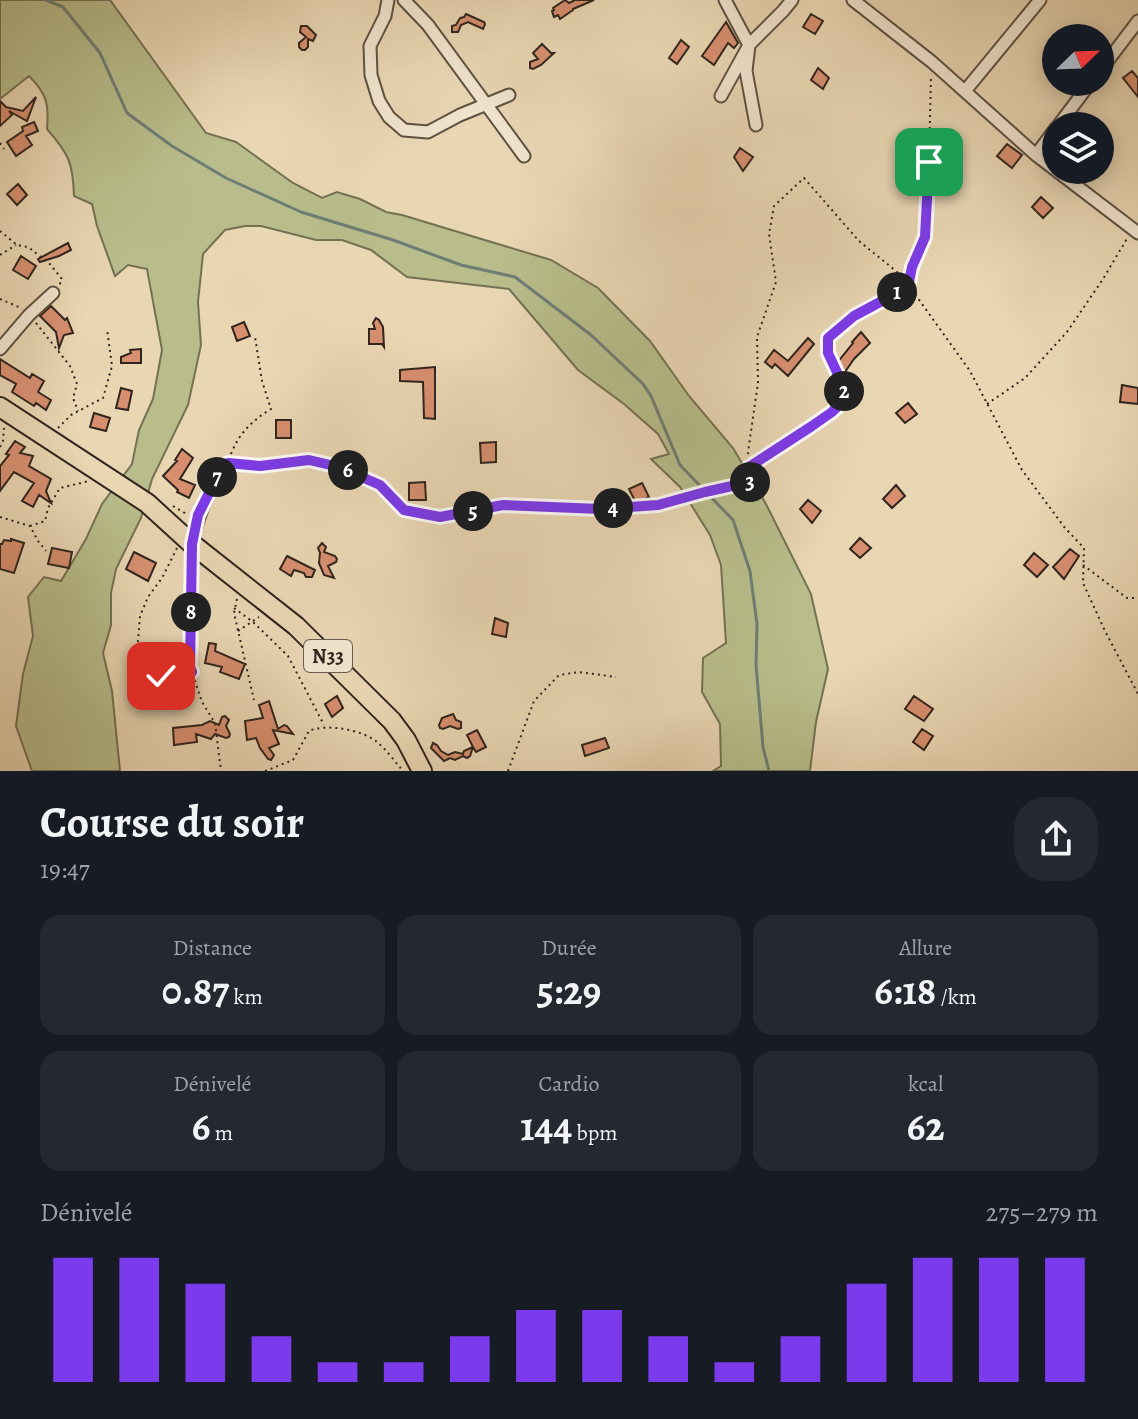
<!DOCTYPE html>
<html lang="fr">
<meta charset="utf-8">
<style>
:root{--surface:#171b24;--page:#242831;--text:#f1f3f6;--muted:#9ea1a6;--accent:#7c3aed}
body{margin:0;font-family:Alegreya,serif;background:var(--page);color:var(--text);height:100vh;display:flex;flex-direction:column;font-size:30px;white-space:nowrap}
*{box-sizing:border-box;margin:0}
p{font-size:26px;color:var(--muted)}
.icon{flex:none;width:44px;height:44px;fill:none;stroke:currentColor;stroke-width:2;stroke-linecap:round;stroke-linejoin:round}
.map{position:relative;height:771px;overflow:hidden}
.drawer{display:flex;flex-direction:column;background:var(--surface);flex:1}
.drawer>*{flex:none}
.needle{width:52px;rotate:67deg}
.controls{position:absolute;left:1042px;top:24px;display:grid;gap:16px}
.controls a{display:grid;place-items:center;width:72px;height:72px;border-radius:50%;background:var(--surface);box-shadow:0 4px 20px #0003;font-size:40px}
.pin{position:absolute;display:grid;place-items:center;width:68px;height:68px;color:#fff;margin:-34px;border-radius:16px;box-shadow:0 4px 12px #0006}
.km{position:absolute;width:40px;height:40px;margin:-20px;border-radius:50%;background:#222;color:#fff;font-size:22px;line-height:40px;text-align:center}
.round{display:grid;place-items:center;flex:none;width:84px;height:84px;border-radius:32px;background:var(--page)}
.headline{display:flex;align-items:center;justify-content:space-between;height:136px;padding:0 40px}
h1{font-size:44px;font-weight:600;line-height:60px}
.stats{display:grid;grid-template-columns:repeat(3,1fr);gap:12px;height:136px;padding:8px 40px}
.stats div{display:grid;align-content:center;border-radius:20px;background:var(--page);text-align:center}
.stats b{font-size:40px;font-weight:600}
.stats small{font-size:22px;font-weight:400}
.stats p{font-size:22px}
.chart{height:224px;padding:16px 40px}
.chart p{display:flex;justify-content:space-between}
.chart svg{width:100%;height:144px;margin-top:8px;stroke:var(--accent);stroke-width:6}
.map>svg:first-child{display:block}
.green{fill:#b8bd8b;stroke:#747154;stroke-width:2}
.lines{fill:none;stroke-linecap:round;stroke-linejoin:round}
.stream{stroke:#6e7e75;stroke-width:3}
.building{fill:#d78f70;stroke:#30251e;stroke-width:2}
.street-casing{stroke:#5e5143;stroke-width:15}
.primary-casing{stroke:#30251e;stroke-width:22}
.path{stroke:#30251e;stroke-width:2;stroke-dasharray:2 4;stroke-linecap:butt}
.street{stroke:#f1e4ce;stroke-width:11}
.primary{stroke:#e9d6b3;stroke-width:18}
.route-casing{stroke:#fff;stroke-width:16}
.route{stroke:#7c3aed;stroke-width:10}
.labels{text-anchor:middle;stroke-width:7;stroke-linejoin:round;paint-order:stroke}
.shield{fill:#f1e4ce;stroke:#6a5e53;stroke-width:2}
.shield-label{font-size:20px;font-weight:bold;fill:#30251e}
</style>
<div class="map">
<svg width="1138" height="771" viewBox="0 0 1138 771">
<rect width="100%" height="100%" fill="#e9d6b3"/>
<filter id="stains"><feTurbulence type="fractalNoise" baseFrequency=".0025" numOctaves="4"/><feColorMatrix values="0 0 0 0 .2 0 0 0 0 .09 0 0 0 0 .02 0 0 0 .5 -.17"/></filter>
<radialGradient id="worn" r=".72"><stop offset=".6" stop-color="#630" stop-opacity="0"/><stop offset="1" stop-color="#630" stop-opacity=".3"/></radialGradient>
<path class="green" d="M0,0H110L206,133L236,142L293,183L322,198L337,192L360,199L386,212L402,215L551,260L598,288L650,341L689,396L733,448L766,504L811,594L828,669L816,722L810,771H713L721,766L720,724L702,692L703,658L726,643L721,565L710,535L680,487L651,459L669,454L658,434L624,404L578,370L509,289L407,277L371,250L342,240H316L261,226H245L225,230L203,254L198,302L201,345L188,405L152,479L141,518L116,569L111,593V625L103,653L112,691L120,771H32L16,726L23,674L33,636L28,597L44,577L61,581L86,539L102,504L132,464L139,430L153,399L162,350L147,269L128,265L115,276L97,226L92,204L74,196C73,163 69,154 47,129C49,104 47,94 29,76L0,99Z"/>
<g class="lines">
<path class="stream" d="M46,0L63,7L100,53L127,113L172,146L226,178L301,212L393,240L461,265L515,277L591,335L643,384L651,396L680,465L733,520L750,571L757,624L756,665L763,747L769,771"/>
</g>
<path class="building" d="M565,0L569,3L575,0H594L573,9V10L560,19L558,15L554,17L552,11L554,10L553,8Z
M466,14L484,22L485,24L483,29L468,22L461,25L458,32H452V26L456,25L460,18L464,17Z
M811,14L823,21L815,34L803,27Z
M726,22L738,43L734,48L728,43L714,65L702,56Z
M301,26H307L316,35L313,41L308,39V47L305,50H302L299,47V43L306,37L300,32Z
M681,40L689,47L677,64L669,58Z
M542,44L551,53H554L541,65L533,69L530,68V62L538,59L533,53Z
M818,68L829,78L823,89L811,80Z
M1132,71L1138,78V97L1123,78Z
M36,97L27,121L9,111L12,115L0,126V101L6,107L23,111Z
M34,122L38,131L26,136L32,145L16,156L7,142L23,131L22,127Z
M1007,144L1022,155L1012,168L997,156Z
M740,148L753,157L743,171L734,157Z
M18,184L27,195L17,205L7,194Z
M1041,197L1053,208L1043,218L1032,207Z
M68,243L71,250L59,256L40,262L38,259Z
M21,256L36,266L28,279L13,270Z
M51,306L65,320L67,318L73,333L64,335L59,348L56,332L40,316Z
M376,318L379,320L383,327L384,347L382,344H369V329H375L373,323Z
M244,322L250,336L237,341L232,327Z
M861,332L870,343L854,359L845,372L837,363L853,343L852,342Z
M808,338L814,344L788,376L775,364L772,368L765,362L774,350L788,361Z
M141,349V363H121V357L131,353L130,350Z
M0,359L30,378L32,374L44,381L38,392L51,400L46,410L36,403L34,406L12,392L16,384L0,375Z
M435,367V419L424,418L423,382L400,381V370Z
M1122,385L1138,388V404L1120,402Z
M121,388L132,391L128,410L116,408Z
M908,403L917,414L905,423L896,413Z
M94,413L110,418L106,431L90,427Z
M276,420H291V438H276Z
M15,441L25,447L20,453L33,456L29,466L51,479L46,491L51,503L39,495L33,507L22,501L34,483L14,472L0,491V466L9,455L6,454Z
M496,442V462L481,463L480,443Z
M182,449L193,458L180,479L195,485L189,498L177,492L178,490L163,476L177,461L175,460Z
M425,482L426,500H409V483Z
M642,483L649,497L636,503L629,489Z
M896,485L905,496L892,508L883,499Z
M808,500L821,511L812,523L800,509Z
M860,538L871,548L860,558L850,549Z
M11,539L24,543L14,573L0,569V544H2L4,540L11,541Z
M322,543L326,547L324,552L335,556L337,559L336,562L328,566L334,578L324,575L319,563L320,553L318,548Z
M52,548L72,552L69,568L48,564Z
M1070,549L1079,556L1064,579L1053,567Z
M134,552L156,563L148,581L126,569Z
M1034,553L1048,565L1037,577L1024,565Z
M287,556L315,570L312,577H306L304,573L294,570L291,576L280,569Z
M495,618L508,623L506,637L492,634Z
M209,643L216,644L215,651L245,664L239,679L220,672L222,667L205,663Z
M148,674L150,694L136,696L134,676Z
M337,696L343,708L332,717L325,704Z
M914,696L933,709L924,721L905,709Z
M269,701L278,729L284,725L287,726L293,734L273,730L279,744L269,748L274,755L271,760L268,759L260,748L256,738L247,740L245,721L263,718L259,705Z
M453,714L456,720L461,722V728L458,729L450,726L443,729L440,728L439,725L442,718Z
M225,716L229,720L226,726L230,734L229,737L226,738L215,734L211,739L196,734L197,742L174,745L173,728L202,725L210,721L219,725L222,717Z
M922,729L933,736L924,750L913,742Z
M477,730L486,747L476,752L473,747L470,756L467,758L463,756L455,760L450,758L444,761L431,748L433,743L437,745L441,751L448,755L455,752L463,754L464,751L473,747L467,735Z
M605,738L609,748L585,756L582,745Z"/>
<g class="lines">
<g class="street-casing">
<path id="street" d="M388,0L385,16L370,46L371,75L379,101L389,117L404,130L428,132L460,115L509,95
M404,0L428,25L524,156
M725,0L749,45L746,71L756,125
M853,0L932,62L1036,155L1138,233
M1100,71L1138,21
M965,91L1040,0
M721,96L749,45L783,11L792,0
M1058,126L1091,82
M1036,155L1056,128
M0,349L29,315L53,293
M192,544C198,514 209,487 228,463L260,466L309,460L339,467L380,485"/>
</g>
<g class="primary-casing">
<path id="primary" d="M0,407L147,503L192,544L296,626L392,721L406,740L422,771"/>
</g>
<path class="path" d="M0,143L4,149
M0,231L17,245L28,247L49,263L62,279L59,286
M0,255L16,245
M0,299L21,308
M36,323L70,366L77,384L73,398L78,411
M987,404L1025,378L1067,332L1103,279L1128,237
M58,428L71,415L103,398L112,366L107,329
M0,447L3,441L4,428
M231,454C239,433 253,420 271,409L262,381L255,337
M749,467L812,426L832,412L843,401L844,394L842,383L828,353V338L854,316L908,287L912,267L925,237L929,162L931,75
M388,493L404,510L440,517L503,505L600,509L658,505L705,492L750,482L748,452L758,383L757,337L776,282L769,234L774,206L804,178L859,241L902,276L970,371L1022,470L1065,528L1084,548L1083,583L1105,631L1138,694
M173,506L188,515
M0,517L30,526L38,541L46,551
M30,526L45,521L48,508L60,488L89,481
M177,548L162,578L148,597L140,616L137,654L132,665L161,676L191,672
M191,561L190,667L202,702L215,723L221,771
M1083,565L1127,598H1138
M237,599L234,613L254,700
M234,608L253,622L288,656L324,725
M238,631L259,617
M265,771L293,760L309,731C326,723 363,730 377,742C387,750 395,762 403,771
M508,771L534,701L559,675L579,672L616,677"/>
<use href="#street" class="street"/>
<use href="#primary" class="primary"/>
</g>
<g class="lines">
<g class="route-casing">
<path id="route" d="M161,676L192,672L190,667L192,544L198,515L217,477L228,463L260,466L309,460L339,467L380,485L404,510L440,517L503,505L600,509L658,505L705,492L750,482L749,467L812,426L832,412L843,401L844,394L842,383L828,353V338L854,316L908,287L912,267L925,237L929,162"/>
</g>
<use href="#route" class="route"/>
</g>
<g class="labels">
<rect class="shield" x="304" y="640" width="48" height="32" rx="6"/>
<g class="shield-label">
<text x="328" y="663">N33</text>
</g>
</g>
<rect width="100%" height="100%" filter="url(#stains)"/>
<rect width="100%" height="100%" fill="url(#worn)"/>
</svg>
<div class="controls">
<a><svg class="needle" viewBox="-14 -14 28 28"><path d="M0-13l5 13h-10z" fill="#e53935"/><path d="M0 13l5-13h-10z" fill="#9ea1a6"/></svg></a>
<a><svg class="icon" aria-label="layers" viewBox="0 0 24 24"><path d="M12 4l9 5-9 5-9-5zM3 14l9 5 9-5"/></svg></a>
</div>
<div class="pin" style="left:929px;top:162px;background:#1e9e55"><svg class="icon" aria-label="arrive" viewBox="0 0 24 24"><path d="M6 21V4h12l-3 4 3 4H6"/></svg></div>
<div class="pin" style="left:161px;top:676px;background:#d93025"><svg class="icon" aria-label="check" viewBox="0 0 24 24"><path d="M5 12l5 5 9-10"/></svg></div>
<b class="km" style="left:897px;top:292px">1</b>
<b class="km" style="left:844px;top:391px">2</b>
<b class="km" style="left:750px;top:482px">3</b>
<b class="km" style="left:613px;top:508px">4</b>
<b class="km" style="left:473px;top:511px">5</b>
<b class="km" style="left:348px;top:470px">6</b>
<b class="km" style="left:217px;top:477px">7</b>
<b class="km" style="left:191px;top:612px">8</b>
</div>
<section class="drawer">
<div class="headline"><div><h1>Course du soir</h1><p>19:47</p></div><a class="round"><svg class="icon" aria-label="share" viewBox="0 0 24 24"><path d="M12 15V3M7 8l5-5 5 5M5 13v7h14v-7"/></svg></a></div>
<div class="stats">
<div><p>Distance</p><b>0.87<small> km</small></b></div>
<div><p>Durée</p><b>5:29</b></div>
<div><p>Allure</p><b>6:18<small> /km</small></b></div>
</div>
<div class="stats">
<div><p>Dénivelé</p><b>6<small> m</small></b></div>
<div><p>Cardio</p><b>144<small> bpm</small></b></div>
<div><p>kcal</p><b>62</b></div>
</div>
<div class="chart"><p><span>Dénivelé</span>275–279 m</p>
<svg viewBox="0 0 160 44" preserveAspectRatio="none"><path d="M5 44V6M15 44V6M25 44V14M35 44V30M45 44V38M55 44V38M65 44V30M75 44V22M85 44V22M95 44V30M105 44V38M115 44V30M125 44V14M135 44V6M145 44V6M155 44V6"/></svg>
</div>
</section>
